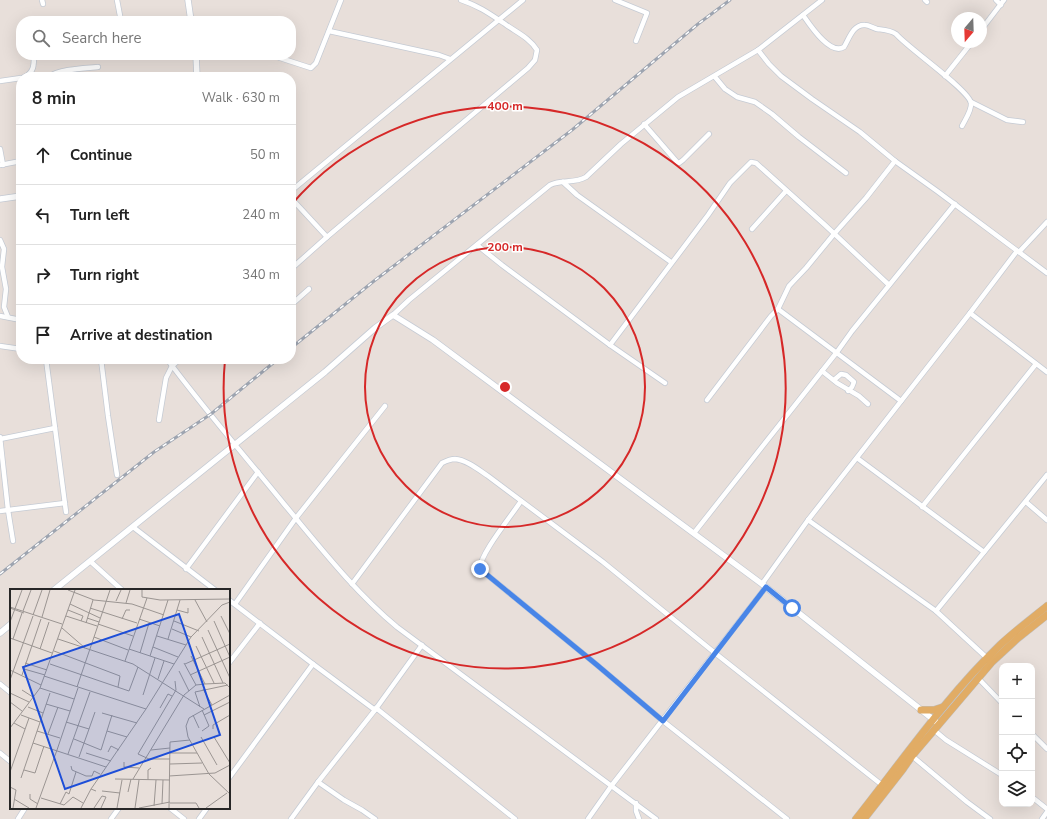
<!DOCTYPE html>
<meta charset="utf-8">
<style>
body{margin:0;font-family:"Nunito Sans",sans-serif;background:#f2f2f2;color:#222}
.controls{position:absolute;right:12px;bottom:12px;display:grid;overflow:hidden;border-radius:8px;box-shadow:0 4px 16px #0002}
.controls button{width:36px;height:36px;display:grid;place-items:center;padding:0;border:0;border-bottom:1px solid #e0e0e0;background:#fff;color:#222;font:20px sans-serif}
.compass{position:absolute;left:951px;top:12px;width:36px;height:36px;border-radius:50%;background:#fff;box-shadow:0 4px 16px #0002;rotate:199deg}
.stop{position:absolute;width:12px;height:12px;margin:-9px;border:3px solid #4885e7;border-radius:50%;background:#fff}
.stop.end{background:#4885e7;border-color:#fff;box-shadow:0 1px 4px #0008}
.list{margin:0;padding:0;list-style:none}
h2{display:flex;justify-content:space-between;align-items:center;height:52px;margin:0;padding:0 16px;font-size:17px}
h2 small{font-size:13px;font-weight:400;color:#767676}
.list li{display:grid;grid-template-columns:26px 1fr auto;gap:12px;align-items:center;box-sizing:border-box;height:60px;padding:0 16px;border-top:1px solid #e0e0e0}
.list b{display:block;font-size:15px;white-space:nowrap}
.list em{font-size:13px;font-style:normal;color:#767676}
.icon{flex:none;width:22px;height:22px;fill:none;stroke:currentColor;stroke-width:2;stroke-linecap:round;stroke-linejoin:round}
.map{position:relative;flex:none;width:1047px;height:819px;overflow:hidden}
.search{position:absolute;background:#fff;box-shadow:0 4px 16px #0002;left:16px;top:16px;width:280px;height:44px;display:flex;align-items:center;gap:10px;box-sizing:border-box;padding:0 14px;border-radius:16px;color:#767676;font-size:15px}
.panel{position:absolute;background:#fff;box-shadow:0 4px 16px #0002;left:16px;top:72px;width:280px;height:292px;border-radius:16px}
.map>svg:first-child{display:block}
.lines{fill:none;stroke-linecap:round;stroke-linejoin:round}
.minor-casing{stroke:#c5cbd4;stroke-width:6}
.tertiary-casing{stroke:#c5cbd4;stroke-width:7}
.primary-casing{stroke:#bebebe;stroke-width:8}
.minor{stroke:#fff;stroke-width:4.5}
.tertiary{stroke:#fff;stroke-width:5.5}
.primary{stroke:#e1ac65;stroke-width:7}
.rail-casing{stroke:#9da4b0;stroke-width:3}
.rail{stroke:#fff;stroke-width:1.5;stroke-dasharray:4.5;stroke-linecap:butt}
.route{stroke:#4885e7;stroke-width:5}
.ring{fill:none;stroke:#d62828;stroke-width:2}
.inset-road{fill:none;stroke:#9b9592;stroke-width:1}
.view{fill:#1d4ed8;fill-opacity:0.15;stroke:#1d4ed8;stroke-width:2}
.inset-edge{fill:none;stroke:#272727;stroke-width:2}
.centre{fill:#d62828;stroke:#fff;stroke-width:2}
.ring-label{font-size:12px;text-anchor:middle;font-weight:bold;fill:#d62828;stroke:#fff;stroke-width:3;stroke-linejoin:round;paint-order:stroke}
</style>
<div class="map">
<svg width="1047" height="819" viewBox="0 0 1047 819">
<rect width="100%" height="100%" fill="#e8dfda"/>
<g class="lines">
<!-- minor casing -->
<g class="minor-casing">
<g id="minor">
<path d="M42,0L43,4"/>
<path d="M117,0L121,21"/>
<path d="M615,0L647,13L636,41"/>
<path d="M925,0L927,2"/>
<path d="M996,0L1001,5"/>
<path d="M803,15C810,25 830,56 844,47C849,39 853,24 865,25C869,25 873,28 877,29C885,30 890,30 896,34C908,48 969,90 971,103C972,110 965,120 962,126"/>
<path d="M981,30L1004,0"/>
<path d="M329,31L439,55L450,59"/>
<path d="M758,50L769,64L781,76L812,99L860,132L895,161L937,191L1047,273"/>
<path d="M271,55L311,68L316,63L341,0"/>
<path d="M945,76L972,42"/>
<path d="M24,77C34,73 34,65 34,55"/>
<path d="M49,77C57,69 86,68 98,67"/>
<path d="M715,77L725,89L737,97L755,102L772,114L799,137L846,173"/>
<path d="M0,81L21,78"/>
<path d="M971,102L1007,120L1023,122"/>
<path d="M644,124L677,162L679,163L683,160L709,134"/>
<path d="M0,149L3,165"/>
<path d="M0,165L21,161"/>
<path d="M563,182L577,195L671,262"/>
<path d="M291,191L523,0"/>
<path d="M291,198L327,237"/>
<path d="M752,229L786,191"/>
<path d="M0,240L4,249L2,267L6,289L4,307L8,317"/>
<path d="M477,245L502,265L610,345L665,383"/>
<path d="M1019,252L1047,222"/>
<path d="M291,269L327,237L528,68L535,60L537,50C530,38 516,32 505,24C490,14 479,6 461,0"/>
<path d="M291,305L309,289"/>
<path d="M778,309L789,286L806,268L834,234L866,198L895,161"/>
<path d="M970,313L1047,372"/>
<path d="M393,315L409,300L550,185C561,179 574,184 586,177L621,144L678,97L758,50L822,0"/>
<path d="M0,316L21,320"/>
<path d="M610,345L708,215L730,183L751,162L756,163L825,225L889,285"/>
<path d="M0,346L21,349"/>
<path d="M46,359L66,512"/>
<path d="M101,359L108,416L117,475"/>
<path d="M167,359C204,409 245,456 284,504C320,547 354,591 397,627L656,819"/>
<path d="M822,371L837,383L859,396L868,404"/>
<path d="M834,380L841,374L846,375L854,382L852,387L848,391"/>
<path d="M707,400L771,316L778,309L901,401"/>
<path d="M159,420L166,378L172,366L180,359"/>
<path d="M0,437L8,510L13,541"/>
<path d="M0,439L55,428"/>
<path d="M857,458L984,552"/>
<path d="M521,501C512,515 479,555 480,569L597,665L663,721L787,819"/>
<path d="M1026,502L1047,520"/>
<path d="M922,507L1036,364"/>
<path d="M0,511L65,503"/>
<path d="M808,520L936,611L987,658"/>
<path d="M133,527L215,590"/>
<path d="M694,533L837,352L852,331L955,204"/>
<path d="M90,561L122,590"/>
<path d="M186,569L258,472"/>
<path d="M352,584L442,463C446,461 451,459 455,459C467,460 479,470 488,476L603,562L715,653L882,785"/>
<path d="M762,584L808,520L970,313L1017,251"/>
<path d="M229,600L313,664L375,710"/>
<path d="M235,604L296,518L385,406"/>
<path d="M936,611L1047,475"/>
<path d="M229,663L260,623"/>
<path d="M978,678L1002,703"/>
<path d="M0,684L11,693"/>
<path d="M376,708L515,819"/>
<path d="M934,730L946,740L1002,775"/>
<path d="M1032,734L1047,749"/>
<path d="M0,753L11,762"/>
<path d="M912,756L967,802L990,819"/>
<path d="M229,778L313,664"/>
<path d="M318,782L344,800L362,810L375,819"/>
<path d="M1032,797L1047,809"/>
<path d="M636,803V811L639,819"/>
<path d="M170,808L184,819"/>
<path d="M18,819L25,808"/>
<path d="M111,819L119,808"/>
<path d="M199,819L207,808"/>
<path d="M291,819L318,782L375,710L422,645"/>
<path d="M588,819L612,785L766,587"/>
<path d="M1042,819L1047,812"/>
</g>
</g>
<!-- tertiary casing -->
<g class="tertiary-casing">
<g id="tertiary">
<path d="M188,0L191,21"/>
<path d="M196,55L197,77"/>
<path d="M0,199L21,196"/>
<path d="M54,590L325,372L375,328L393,315L433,340L762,584L939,724"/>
<path d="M0,633L11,624"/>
</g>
</g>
<!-- primary casing -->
<g class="primary-casing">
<g id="primary">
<path d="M921,710H934L943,707"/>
<path d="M856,819C902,761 946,697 1000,645C1015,631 1031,619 1047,606"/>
<path d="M864,819L903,769L912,756L992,662L1018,638L1047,615"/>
</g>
</g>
<!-- minor -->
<use href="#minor" class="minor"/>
<!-- tertiary -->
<use href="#tertiary" class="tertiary"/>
<!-- primary -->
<use href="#primary" class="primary"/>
<!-- rail casing -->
<g class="rail-casing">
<g id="rail">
<path d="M291,348L374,281L572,130L698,24L730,0"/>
<path d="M0,574L154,452L211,414L278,359"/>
</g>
</g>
<!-- rail -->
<use href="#rail" class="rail"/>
</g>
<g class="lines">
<!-- route -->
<path class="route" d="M480,569L597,665L663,721L766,587L792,608"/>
</g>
<!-- distance rings -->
<g class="ring">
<circle cx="505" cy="387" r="140"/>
<path d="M291 205A281 281 0 1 1 225 360"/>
</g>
<!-- overview -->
<g transform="translate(10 589)">
<rect width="220" height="220" fill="#e8dfda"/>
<path class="inset-road" d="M58,1L84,11L122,15L154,26M132,1V8L150,11L220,10M185,11L197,33M106,12L111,1M116,14L120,1M60,15L90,29M0,18L52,35M0,19L14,24M80,19L127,34M58,21L73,27L71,32M167,21L178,24V19M13,22L21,1M23,26L32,1M56,27L87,37M211,27L220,45M32,28L40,1M77,29L89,33M112,30L116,21H120M129,30L150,37M164,32L189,42M0,33L12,1M76,34L83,11M88,35L123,47M52,39L75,59M162,40L181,48M198,41L220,89M147,47L176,56M84,48L118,61M192,48L213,94M0,49L42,64M3,50L12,24M48,50L123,75L194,120M158,50L170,11M186,57L204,94M143,58L168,68M30,60L39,33M119,60L164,75M44,62L110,87L108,98M130,64L139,34M140,67L158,11M181,67L195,95M115,72L137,9M15,74L37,81M174,74L186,96M40,75L119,102L128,78M175,75L220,55M14,80L35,86M0,81L31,96M169,82L179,102M12,86L31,30M180,86L220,68L204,32M34,87L136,120L181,48L212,16L220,13M148,90L154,72M0,91L23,27M67,98L100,1M30,99L64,110M193,100L202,116M12,101L23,108M0,104L19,113M40,104L23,154L96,178M133,106L145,69M220,106L179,129L176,137L178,148L199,185L220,205M0,113L12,122M36,115L60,122M18,118L33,124M190,118L185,103L218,96M150,119L158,105L162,107M192,121L199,137L192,142M92,124L127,134M11,126L30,133M183,126L189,139M194,126L220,113M56,133L79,140L85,123M4,134L15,140M0,139L30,99L65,1M203,140V136L220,126M27,142L50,149M97,142L117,148M38,145L48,118M191,148L207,176M204,148L220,174M64,150L91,161L102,126M47,161L68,99M141,161L160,159M98,163L101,157L109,161M76,164L101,172M160,164H187M58,165L80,103M69,168L79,140M160,170H139L128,165L166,101L165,92M114,173V178L129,179M160,175L192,174M61,177L62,181L76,187H82L84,182L90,185M14,181L25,184L34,157M0,183L19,129M159,187L205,184L220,176M11,189L23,154M105,190L160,191M123,190L174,106L186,96L195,95L215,94L220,99M138,191V181L141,179M0,198L6,201L3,219M86,202L81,200L90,187L136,120M92,202L110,204M118,203L121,190M20,205V210L28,215M31,209L54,216L63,208L73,214M4,210L19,219M160,214H186L189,219M50,215L56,203L59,205L66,183M152,215L153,191M144,217L146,191M26,219L47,161M71,219L81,200M84,219L92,207L96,208L91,219M107,219L112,191M125,219L129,191M129,219L160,213M159,219L160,153L180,151M196,219L217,204"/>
<path class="view" d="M169,25L210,146L55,200L13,78Z"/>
<rect width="220" height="220" class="inset-edge"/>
</g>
<circle cx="505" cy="387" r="6" class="centre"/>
<g class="ring-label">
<text x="505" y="110">400 m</text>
<text x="505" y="251">200 m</text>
</g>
</svg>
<div class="controls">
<button>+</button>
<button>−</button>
<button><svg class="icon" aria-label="locate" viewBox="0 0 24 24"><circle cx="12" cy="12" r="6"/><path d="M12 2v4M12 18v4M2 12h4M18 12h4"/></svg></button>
<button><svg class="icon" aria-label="layers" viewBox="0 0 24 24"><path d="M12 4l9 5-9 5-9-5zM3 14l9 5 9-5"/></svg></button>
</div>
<svg class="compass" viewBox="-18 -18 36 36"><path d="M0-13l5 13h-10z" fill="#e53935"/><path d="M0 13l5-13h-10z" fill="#767676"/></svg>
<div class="stop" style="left:792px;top:608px"></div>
<div class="stop end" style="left:480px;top:569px"></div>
<div class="search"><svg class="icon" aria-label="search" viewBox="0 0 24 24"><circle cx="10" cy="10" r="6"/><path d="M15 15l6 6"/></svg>Search here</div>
<section class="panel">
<h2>8 min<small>Walk · 630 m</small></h2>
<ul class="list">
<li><svg class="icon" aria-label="ahead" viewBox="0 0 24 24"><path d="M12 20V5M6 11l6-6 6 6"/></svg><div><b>Continue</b></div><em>50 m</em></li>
<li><svg class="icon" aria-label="left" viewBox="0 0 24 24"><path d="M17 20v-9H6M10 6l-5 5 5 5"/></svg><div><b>Turn left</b></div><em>240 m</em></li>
<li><svg class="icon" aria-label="right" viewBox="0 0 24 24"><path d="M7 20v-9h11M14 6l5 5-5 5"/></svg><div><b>Turn right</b></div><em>340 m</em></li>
<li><svg class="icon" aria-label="arrive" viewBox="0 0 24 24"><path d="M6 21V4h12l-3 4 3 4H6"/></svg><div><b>Arrive at destination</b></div></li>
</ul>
</section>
</div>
